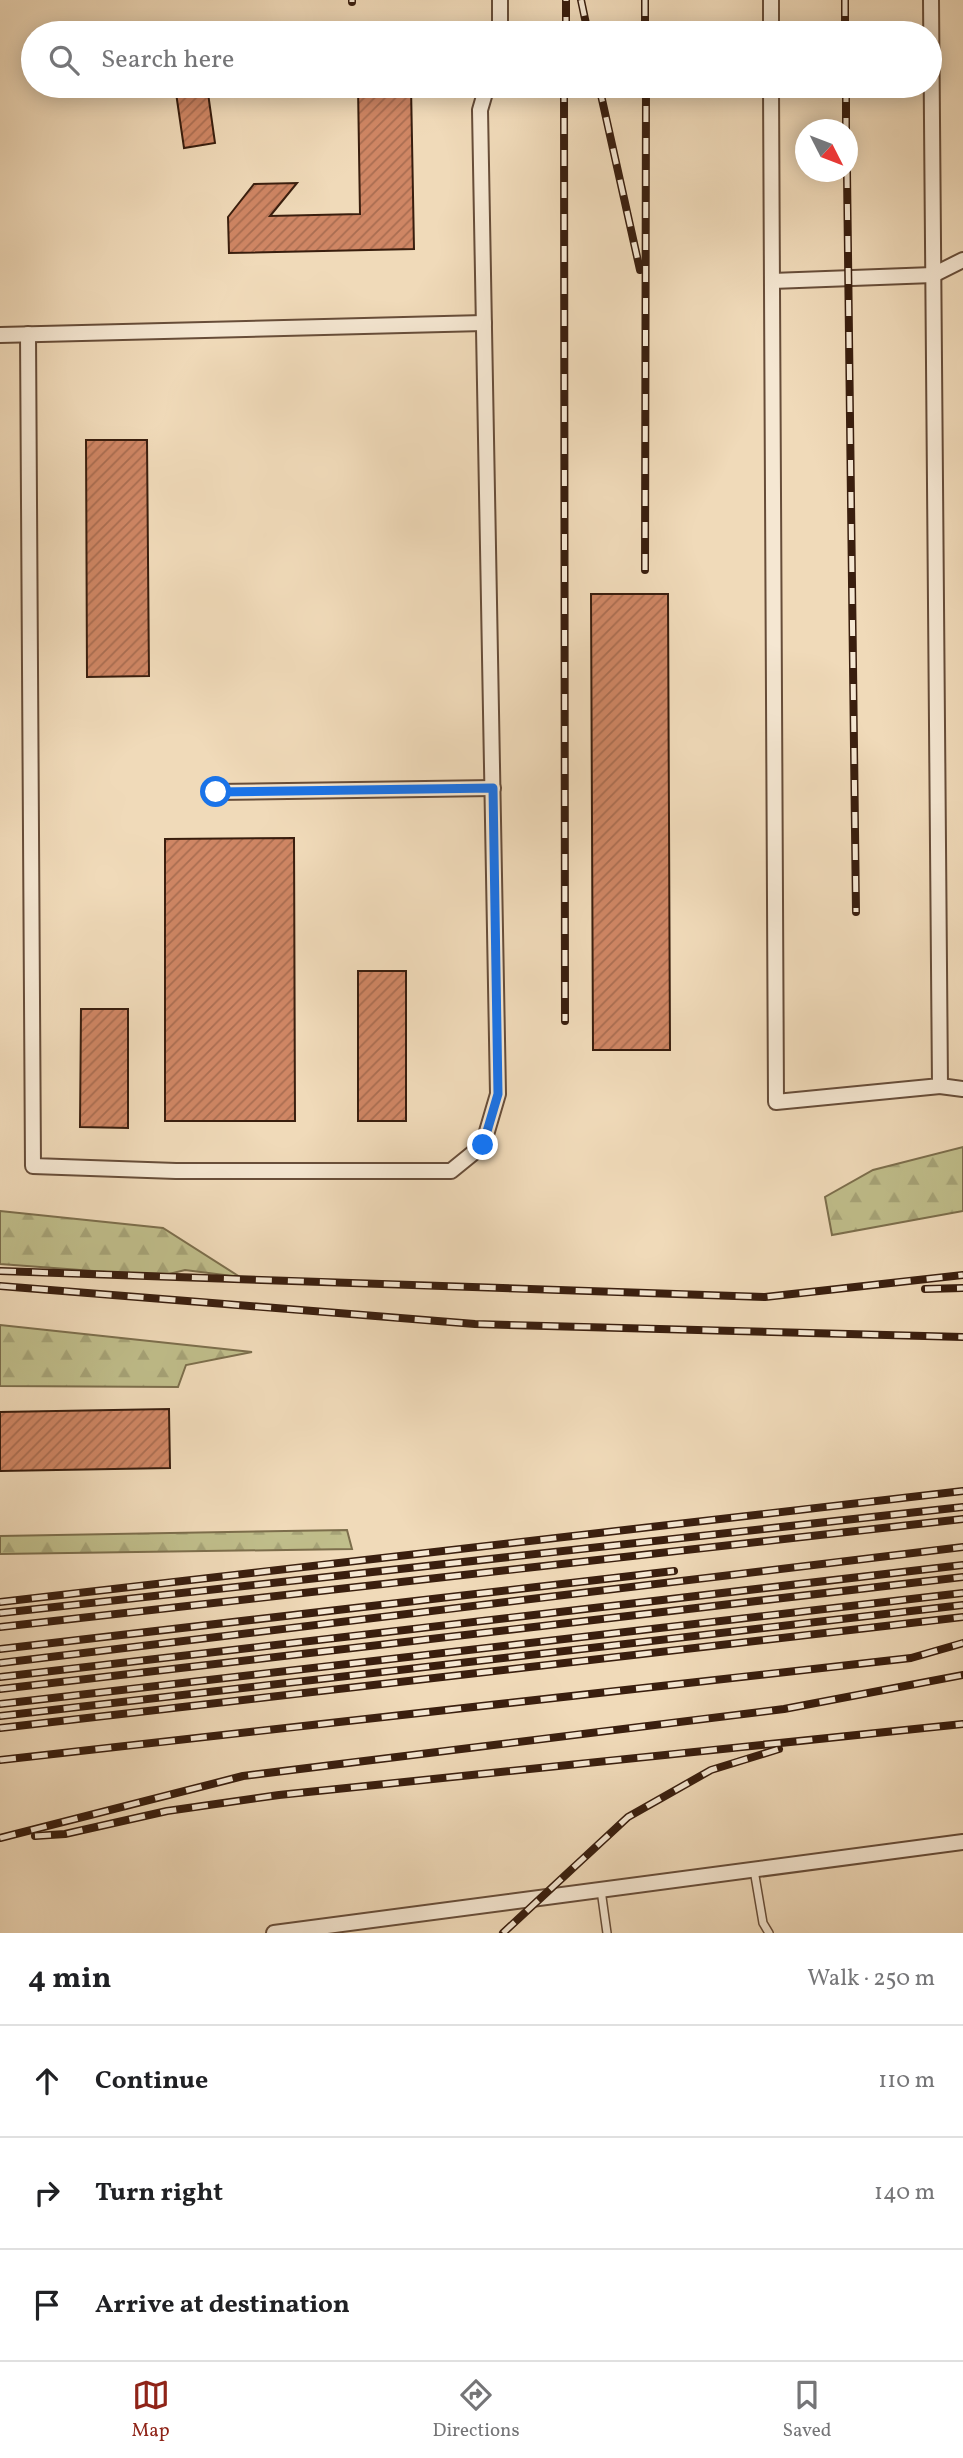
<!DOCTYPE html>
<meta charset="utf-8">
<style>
body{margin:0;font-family:Vollkorn,serif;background:#f6f6f6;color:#202124}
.compass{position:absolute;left:795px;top:119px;width:63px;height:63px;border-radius:50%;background:#fff;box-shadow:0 4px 18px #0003;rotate:132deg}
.stop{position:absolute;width:21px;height:21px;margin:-16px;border:5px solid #1a73e8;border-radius:50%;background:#fff}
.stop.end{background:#1a73e8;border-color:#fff;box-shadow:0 2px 7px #0008}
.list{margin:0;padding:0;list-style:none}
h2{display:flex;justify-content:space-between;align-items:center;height:91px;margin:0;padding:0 28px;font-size:30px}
h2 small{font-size:23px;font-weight:400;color:#757577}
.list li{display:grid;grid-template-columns:46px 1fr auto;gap:21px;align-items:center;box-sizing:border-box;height:112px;padding:0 28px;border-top:2px solid #e0e0e0}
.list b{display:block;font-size:26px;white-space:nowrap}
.list em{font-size:23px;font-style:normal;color:#757577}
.icon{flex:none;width:38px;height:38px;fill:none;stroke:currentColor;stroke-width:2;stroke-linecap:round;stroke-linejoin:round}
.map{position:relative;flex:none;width:963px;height:1933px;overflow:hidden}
.search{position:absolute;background:#fff;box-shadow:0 4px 18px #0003;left:21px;right:21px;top:21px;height:77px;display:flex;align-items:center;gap:18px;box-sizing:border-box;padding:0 24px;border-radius:38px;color:#757577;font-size:26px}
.sheet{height:427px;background:#fff}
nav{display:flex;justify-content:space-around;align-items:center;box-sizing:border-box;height:98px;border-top:2px solid #e0e0e0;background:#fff;font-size:19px;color:#757577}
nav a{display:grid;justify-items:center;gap:4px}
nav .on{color:#8f2418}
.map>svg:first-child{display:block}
.forest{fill:url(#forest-firs);stroke:#7c6e4c;stroke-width:2}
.building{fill:url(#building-hatch);stroke:#391e0e;stroke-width:2}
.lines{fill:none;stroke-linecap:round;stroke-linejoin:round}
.service-casing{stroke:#674d39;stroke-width:10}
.minor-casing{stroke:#674d39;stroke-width:18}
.service{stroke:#f5e7d2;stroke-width:7}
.minor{stroke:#f5e7d2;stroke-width:14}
.rail-casing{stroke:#391e0e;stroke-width:8}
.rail{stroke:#f5e7d2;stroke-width:5;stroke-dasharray:16;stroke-linecap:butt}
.route{stroke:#1a73e8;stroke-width:9}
</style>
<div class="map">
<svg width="963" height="1933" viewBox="0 0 963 1933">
<defs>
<pattern id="forest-firs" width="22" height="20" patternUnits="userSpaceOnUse" patternTransform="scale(1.75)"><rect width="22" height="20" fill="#c0be8b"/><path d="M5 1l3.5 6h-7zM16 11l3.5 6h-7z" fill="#a6a377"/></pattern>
<pattern id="building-hatch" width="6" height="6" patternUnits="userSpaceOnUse" patternTransform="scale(1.75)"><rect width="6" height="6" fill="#cf8664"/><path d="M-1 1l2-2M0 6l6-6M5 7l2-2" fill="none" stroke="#a96d51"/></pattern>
</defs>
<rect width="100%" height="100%" fill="#f0dab9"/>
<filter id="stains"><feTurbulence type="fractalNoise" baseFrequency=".00286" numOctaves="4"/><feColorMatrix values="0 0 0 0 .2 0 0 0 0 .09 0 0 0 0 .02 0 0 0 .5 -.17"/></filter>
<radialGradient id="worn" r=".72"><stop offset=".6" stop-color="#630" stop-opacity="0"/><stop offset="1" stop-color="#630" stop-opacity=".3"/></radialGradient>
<!-- forest -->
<g class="forest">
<path d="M963,1147V1211L832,1235L825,1197L873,1170Z"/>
<path d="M0,1211L163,1228L240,1277L185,1270L161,1276L0,1264Z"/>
<path d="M0,1325L252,1352L186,1365L178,1387L0,1386Z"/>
<path d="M347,1530L352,1549L0,1554V1536Z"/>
</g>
<!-- building -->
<g class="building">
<path d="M175,86H207L215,143L184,148Z"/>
<path d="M358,86H411L414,249L229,253L228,217L254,184L297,183L270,216L360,214Z"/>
<path d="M86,440H147L149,676L87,677Z"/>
<path d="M591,594H668L670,1050H593Z"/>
<path d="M294,838L295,1121H165V839Z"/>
<rect x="358" y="971" width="48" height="150"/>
<path d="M81,1009H128V1128L80,1127Z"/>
<path d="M169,1409L170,1468L0,1471V1412Z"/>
</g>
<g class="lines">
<!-- service casing -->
<g class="service-casing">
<g id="service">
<path d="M754,1870L763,1923L769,1933"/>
<path d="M601,1890L607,1933"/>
</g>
</g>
<!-- minor casing -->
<g class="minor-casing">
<g id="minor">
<path d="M771,0V33"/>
<path d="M500,33V0"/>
<path d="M771,86L776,1102L940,1086L931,0"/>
<path d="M772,281L933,275L963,260"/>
<path d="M28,334L33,1166L176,1171H451L483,1145L498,1094L480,110L487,86"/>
<path d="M0,335L484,323"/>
<path d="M216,792L493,788"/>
<path d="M940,1086L963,1089"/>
<path d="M274,1933L963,1842"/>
</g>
</g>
<!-- service -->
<use href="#service" class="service"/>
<!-- minor -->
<use href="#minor" class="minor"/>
<!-- rail casing -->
<g class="rail-casing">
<g id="rail">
<path d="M352,0V2"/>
<path d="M581,0L588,33"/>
<path d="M645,0V33"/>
<path d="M845,0V33"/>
<path d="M566,33V0"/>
<path d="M564,86L565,1021"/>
<path d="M599,86L640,270"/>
<path d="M846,86V130"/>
<path d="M847,172L856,912"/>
<path d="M645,570L646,86"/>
<path d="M0,1271L765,1297L963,1275"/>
<path d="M0,1286L475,1324L963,1337"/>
<path d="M925,1289L963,1288"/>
<path d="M0,1602L963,1491"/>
<path d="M0,1613L963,1507"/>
<path d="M0,1627L963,1519"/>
<path d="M0,1649L674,1571"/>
<path d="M0,1663L963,1547"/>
<path d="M0,1677L963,1565"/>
<path d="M0,1689L963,1577"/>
<path d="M0,1704L963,1593"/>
<path d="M0,1716L963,1605"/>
<path d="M0,1728L963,1617"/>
<path d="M0,1760L911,1658L963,1643"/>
<path d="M35,1836L65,1834L167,1811L279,1795L963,1724"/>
<path d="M0,1838L243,1776L784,1709L963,1675"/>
<path d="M503,1933L628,1817L711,1770L779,1749"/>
</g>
</g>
<!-- rail -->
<use href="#rail" class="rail"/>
</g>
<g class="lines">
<!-- route -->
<path class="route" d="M216,792L493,788L498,1094L483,1145"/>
</g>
<rect width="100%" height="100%" filter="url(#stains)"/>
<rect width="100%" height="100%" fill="url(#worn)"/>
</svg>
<svg class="compass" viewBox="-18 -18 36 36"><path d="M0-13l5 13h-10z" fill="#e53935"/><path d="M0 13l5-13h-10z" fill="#757577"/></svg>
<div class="stop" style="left:216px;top:792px"></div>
<div class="stop end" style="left:483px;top:1145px"></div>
<div class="search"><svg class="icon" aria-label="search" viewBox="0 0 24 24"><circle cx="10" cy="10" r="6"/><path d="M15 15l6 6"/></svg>Search here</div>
</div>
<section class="sheet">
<h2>4 min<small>Walk · 250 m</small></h2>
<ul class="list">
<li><svg class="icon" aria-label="ahead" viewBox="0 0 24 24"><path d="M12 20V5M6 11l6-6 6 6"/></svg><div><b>Continue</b></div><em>110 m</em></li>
<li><svg class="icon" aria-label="right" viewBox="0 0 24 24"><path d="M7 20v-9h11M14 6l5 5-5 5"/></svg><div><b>Turn right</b></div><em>140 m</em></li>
<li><svg class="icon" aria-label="arrive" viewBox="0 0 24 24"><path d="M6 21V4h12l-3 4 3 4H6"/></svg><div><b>Arrive at destination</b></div></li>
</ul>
</section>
<nav>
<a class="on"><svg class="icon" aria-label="map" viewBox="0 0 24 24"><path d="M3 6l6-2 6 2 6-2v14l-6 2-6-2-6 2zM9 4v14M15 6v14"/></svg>Map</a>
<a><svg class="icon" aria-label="directions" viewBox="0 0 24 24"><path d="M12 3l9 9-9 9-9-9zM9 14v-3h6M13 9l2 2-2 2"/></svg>Directions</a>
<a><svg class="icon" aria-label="saved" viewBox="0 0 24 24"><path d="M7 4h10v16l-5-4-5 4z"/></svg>Saved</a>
</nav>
